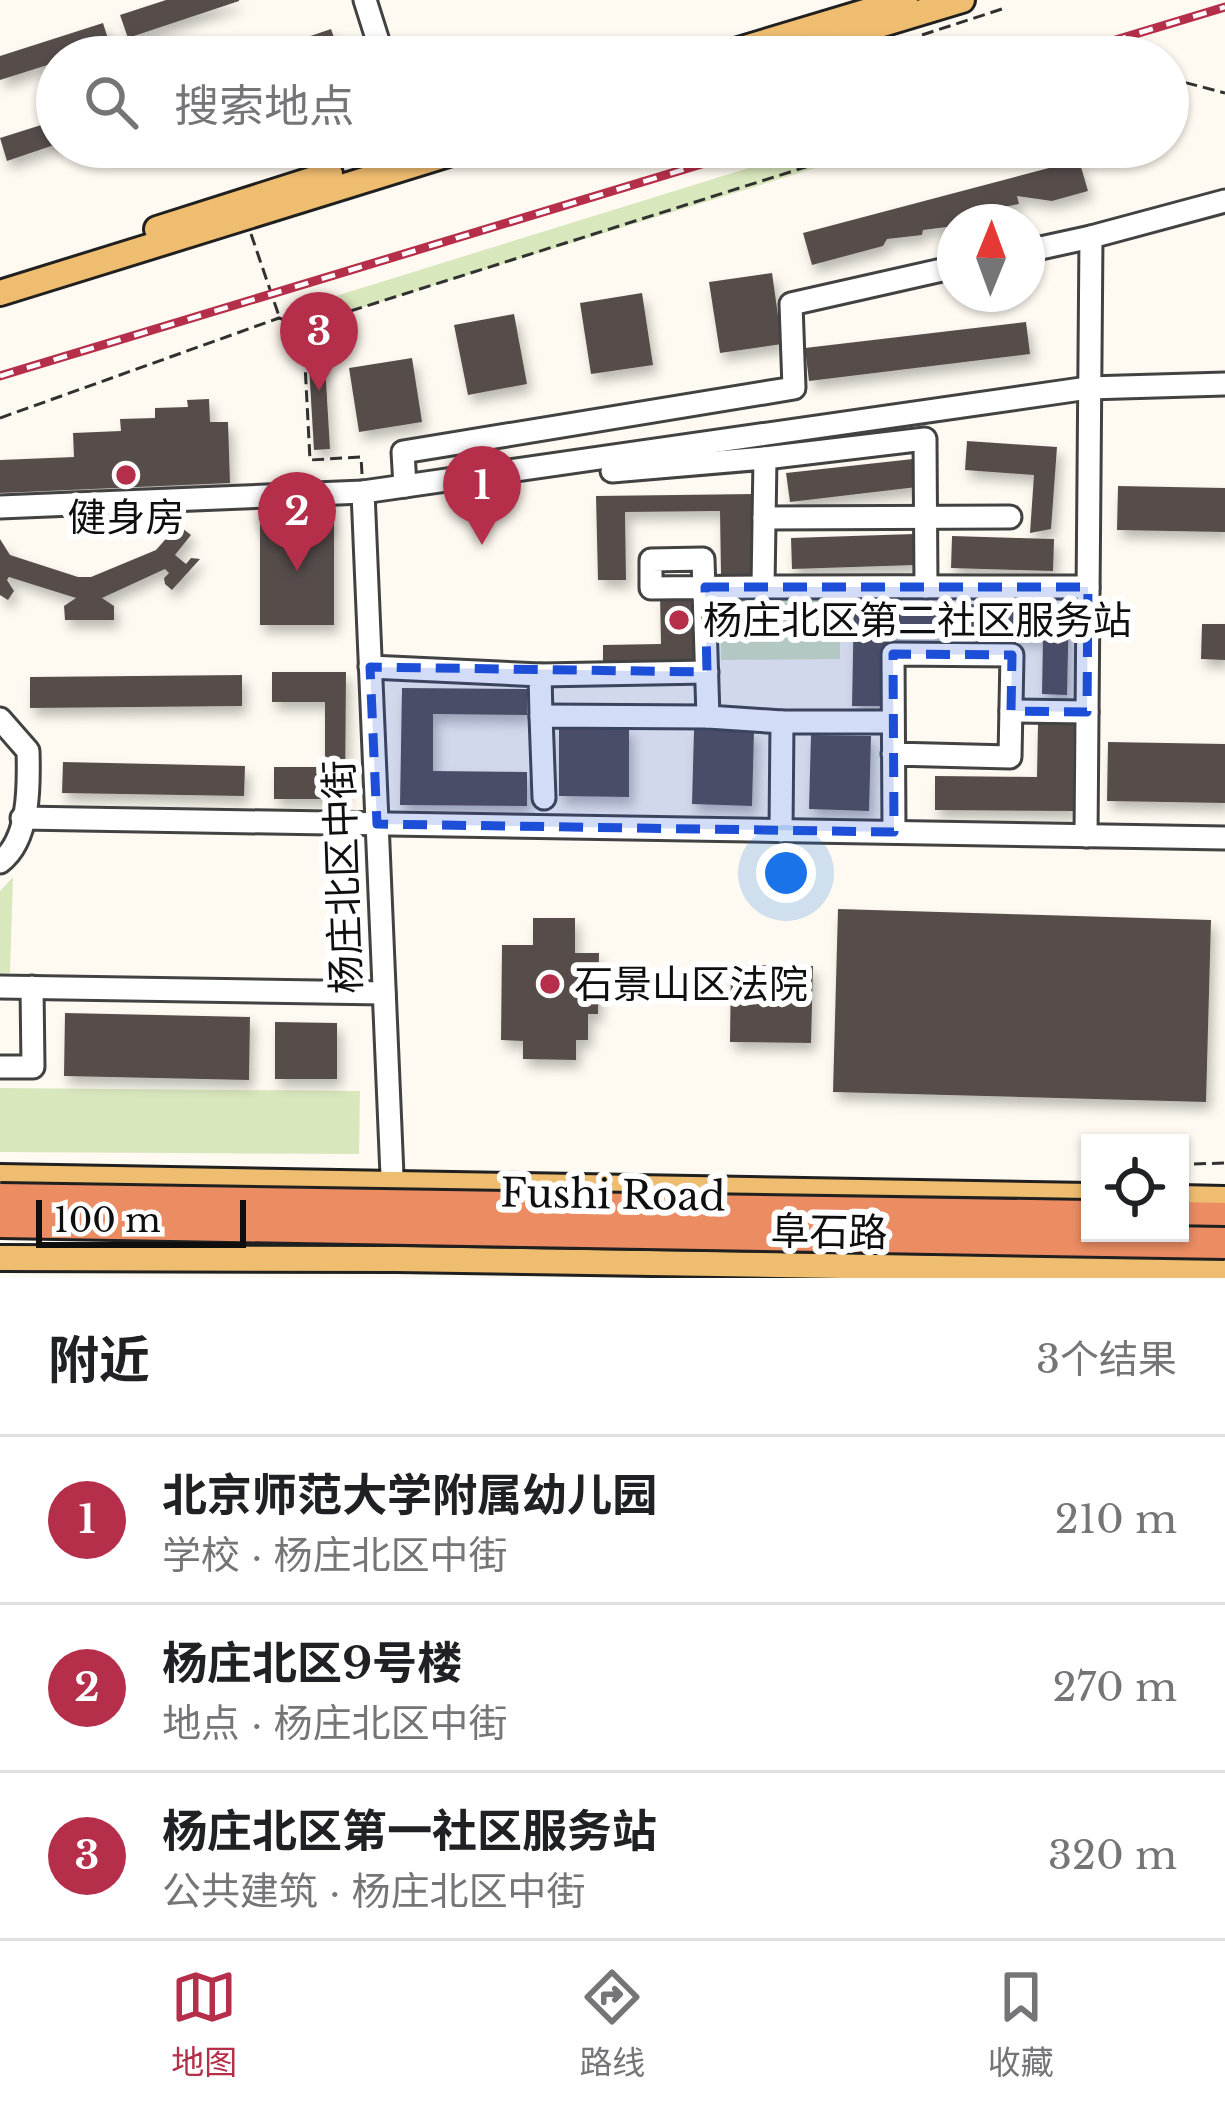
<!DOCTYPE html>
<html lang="zh">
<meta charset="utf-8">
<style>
body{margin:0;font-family:"Libre Baskerville","Noto Sans SC",serif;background:#f2f2f2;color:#202124}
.controls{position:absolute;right:36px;bottom:36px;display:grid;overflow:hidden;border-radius:0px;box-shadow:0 3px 9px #0004}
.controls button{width:108px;height:108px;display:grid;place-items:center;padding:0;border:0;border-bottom:3px solid #e0e0e0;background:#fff;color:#202124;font:60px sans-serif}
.compass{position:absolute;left:937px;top:204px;width:108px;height:108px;border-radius:50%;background:#fff;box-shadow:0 3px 9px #0004;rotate:1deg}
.scale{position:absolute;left:36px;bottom:30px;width:210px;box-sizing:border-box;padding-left:12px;border:6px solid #0f0f0f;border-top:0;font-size:33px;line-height:42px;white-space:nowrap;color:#0f0f0f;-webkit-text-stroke:9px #fff;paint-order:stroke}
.you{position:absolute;left:786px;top:873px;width:42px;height:42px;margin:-30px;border:9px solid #fff;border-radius:50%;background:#1a73e8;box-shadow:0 0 0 18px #1a73e833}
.badge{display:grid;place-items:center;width:78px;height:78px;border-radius:50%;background:#b62f4a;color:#fff;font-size:39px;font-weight:700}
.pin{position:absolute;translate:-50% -99px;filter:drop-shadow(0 3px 6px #0008)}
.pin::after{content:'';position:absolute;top:63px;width:42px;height:36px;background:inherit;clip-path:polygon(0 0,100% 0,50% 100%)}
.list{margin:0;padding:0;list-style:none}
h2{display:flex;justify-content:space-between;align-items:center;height:156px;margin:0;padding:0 48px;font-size:51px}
h2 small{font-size:39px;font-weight:400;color:#757577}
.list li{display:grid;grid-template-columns:78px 1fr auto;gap:36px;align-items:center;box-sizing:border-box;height:168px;padding:0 48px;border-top:3px solid #e0e0e0}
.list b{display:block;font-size:45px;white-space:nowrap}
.list p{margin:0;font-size:39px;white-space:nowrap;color:#757577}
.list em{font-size:39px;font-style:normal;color:#757577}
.icon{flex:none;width:66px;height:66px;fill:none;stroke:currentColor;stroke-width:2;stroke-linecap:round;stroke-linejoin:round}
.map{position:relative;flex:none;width:1225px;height:1278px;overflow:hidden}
.search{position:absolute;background:#fff;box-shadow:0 3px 9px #0004;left:36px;right:36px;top:36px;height:132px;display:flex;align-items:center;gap:30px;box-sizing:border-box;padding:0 42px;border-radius:66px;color:#757577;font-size:45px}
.sheet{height:660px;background:#fff}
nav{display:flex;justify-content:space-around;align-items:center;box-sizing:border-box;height:168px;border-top:3px solid #e0e0e0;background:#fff;font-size:33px;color:#757577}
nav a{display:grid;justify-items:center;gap:6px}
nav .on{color:#b62f4a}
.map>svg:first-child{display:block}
.green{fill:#d9e7bd}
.building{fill:#574e4c;filter:url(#shadow)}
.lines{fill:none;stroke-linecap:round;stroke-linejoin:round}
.minor-casing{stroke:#424242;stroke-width:27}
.major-casing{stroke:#202020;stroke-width:30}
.highway-casing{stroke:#202020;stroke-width:36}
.path{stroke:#313131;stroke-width:3;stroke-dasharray:12 6;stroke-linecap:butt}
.minor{stroke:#fff;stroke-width:21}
.major{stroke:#efbd70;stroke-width:24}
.highway{stroke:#eb8c63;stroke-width:30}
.rail-casing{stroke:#b62f4a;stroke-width:9}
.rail{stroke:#fff;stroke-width:4.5;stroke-dasharray:14;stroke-linecap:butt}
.highway-bridge-casing{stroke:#202020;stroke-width:36;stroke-linecap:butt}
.highway-bridge{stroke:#eb8c63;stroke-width:30}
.marked{fill:#1d4ed8;fill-opacity:0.2;stroke:#1d4ed8;stroke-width:9;stroke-dasharray:24 15;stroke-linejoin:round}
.poi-dot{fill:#b62f4a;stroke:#fff;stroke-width:4.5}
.labels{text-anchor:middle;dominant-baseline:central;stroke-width:12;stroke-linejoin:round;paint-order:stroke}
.poi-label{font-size:39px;fill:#0f0f0f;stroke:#fff;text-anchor:start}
.street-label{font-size:39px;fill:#0f0f0f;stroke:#fff}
</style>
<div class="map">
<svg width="1225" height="1278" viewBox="0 0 1225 1278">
<defs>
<filter id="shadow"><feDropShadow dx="4.5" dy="8" stdDeviation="6" flood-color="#0004"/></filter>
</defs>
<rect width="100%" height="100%" fill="#fefaf1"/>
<!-- green -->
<g class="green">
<path d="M816,147H884L331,317L294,309Z"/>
<path d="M840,599V659L721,660V600Z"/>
<path d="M13,877L10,973H0V891Z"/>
<path d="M0,1088L360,1091L359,1154L0,1152Z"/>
</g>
<!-- building -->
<g class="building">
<path d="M166,0H239V1L128,38L120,15Z"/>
<path d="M103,23L110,45L72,57H57V62L0,80V56Z"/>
<path d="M331,29L338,49L315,57H249Z"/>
<path d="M57,120V144L7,161L0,138Z"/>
<path d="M1079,160L1088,191L1052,201L1017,196L1019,204L998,208L994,215L960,220L955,226L923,230L922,235L887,239L883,246L812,265L803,233Z"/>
<path d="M772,273L782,344L720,353L709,282Z"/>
<path d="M642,293L653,365L591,374L580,303Z"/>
<path d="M514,314L527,384L468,395L454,325Z"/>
<path d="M1026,322L1030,354L809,381L805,348Z"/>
<path d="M323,331L330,449L314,450L307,332Z"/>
<path d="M412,358L422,422L359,432L349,368Z"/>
<path d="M209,399L210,422H228L230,483L0,493V460L74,457L73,433L121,431L120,419L155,418V408L188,407L187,400Z"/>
<path d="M967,441L1057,447L1051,529L1030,533L1034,475L965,470Z"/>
<path d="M913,459L917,487L790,502L786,473Z"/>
<path d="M1118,486L1225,488V532L1117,530Z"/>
<path d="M755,494L757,575H721L720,511L625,512L626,580H598L596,496Z"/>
<rect x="260" y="517" width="74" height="108"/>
<path d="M178,525L191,535L175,555L186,564L191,558L200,559L172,590L165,584L164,578L169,573L165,569L102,598L114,606V620H65L64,606L76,598L9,577L7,580L14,591L8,600L0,595V539L10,555L78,577H91L156,550Z"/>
<path d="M914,534L915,565L792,569L791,538Z"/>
<path d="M952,536L1054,539L1053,571L951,568Z"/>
<path d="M660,595H698L699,666L603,668V645L661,644Z"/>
<path d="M854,602L1069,606L1067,695L1042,694L1043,638L890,635L889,706H852Z"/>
<path d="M1202,624H1225V660L1201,659Z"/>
<path d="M272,672H346L345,799H274V767H325V702H272Z"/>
<path d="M242,675V706L30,708V677Z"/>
<path d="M402,688L527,689V715L433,714V771L527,772V806L400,805Z"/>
<path d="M1038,724H1074L1073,811L935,810V776L1037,777Z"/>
<path d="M559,726L629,727V797L559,796Z"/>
<path d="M694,730L754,731L752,806L692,804Z"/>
<path d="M811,735L871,736L869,811L809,809Z"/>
<path d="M1108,742L1225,744V803L1107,801Z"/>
<path d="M63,762L245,766L244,796L62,793Z"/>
<path d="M838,909L1211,920L1206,1102L833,1092Z"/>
<path d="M533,918H575V953H599L598,1014H588V1040H576V1060L523,1059V1041L501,1040L502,945H533Z"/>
<path d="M731,965L813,966L811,1043L730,1042Z"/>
<path d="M65,1013L250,1017L249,1080L64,1076Z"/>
<path d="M275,1022L337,1023V1079H275Z"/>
</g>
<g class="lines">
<!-- minor casing -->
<g class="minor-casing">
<g id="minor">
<path d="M365,0L383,57"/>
<path d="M1027,251L1091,237"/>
<path d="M765,458L925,439L926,587"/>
<path d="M612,471L765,458L763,587"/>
<path d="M405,486L403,452L794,388L791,304L955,267"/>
<path d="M363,492L393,1199"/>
<path d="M0,507L363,492L1088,388L1225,384"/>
<path d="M764,518L1010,517"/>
<path d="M370,667L540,675L541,716"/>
<path d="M540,675L707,672"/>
<path d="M1011,711L1087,712"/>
<path d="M0,719L28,751C29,784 30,840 0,862"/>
<path d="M782,722H884"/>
<path d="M893,754L1010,757L1012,655L893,654L894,832"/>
<path d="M544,798L541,716L708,717"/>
<path d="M22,818L1225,838"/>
<path d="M781,831L782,722L708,717L703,559L651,560V588C797,586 943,587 1088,587"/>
<path d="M1086,836L1091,237L1225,201"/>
<path d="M0,987L384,993"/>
<path d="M0,1067H33L32,987"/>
</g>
</g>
<!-- major casing -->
<g class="major-casing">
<g id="major">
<path d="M715,57L905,0"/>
<path d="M773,57L962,0"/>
<path d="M157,229L330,174"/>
<path d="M0,293L471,147"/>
<path d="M0,1177L1090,1196"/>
<path d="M1180,1198L1225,1199"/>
<path d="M0,1258L397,1259L1225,1272"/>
</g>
</g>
<!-- highway casing -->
<g class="highway-casing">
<path id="highway" d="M1180,1217L1225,1218"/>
</g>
<!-- path -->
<g class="path">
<path d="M922,35L1002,9"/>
<path d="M1168,78L1225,93"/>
<path d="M251,234L279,316"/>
<path d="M0,418L279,318L301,326"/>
<path d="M362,474L361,457L310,460L303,326L869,147"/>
<path d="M1194,1164L1225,1163"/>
</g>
<!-- minor -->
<use href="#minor" class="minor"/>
<!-- major -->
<use href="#major" class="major"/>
<!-- highway -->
<use href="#highway" class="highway"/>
<!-- rail casing -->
<g class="rail-casing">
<g id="rail">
<path d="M1059,57L1225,7"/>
<path d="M0,376L758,147"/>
</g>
</g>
<!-- rail -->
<use href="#rail" class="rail"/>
<!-- highway-bridge casing -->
<g class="highway-bridge-casing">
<g id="highway-bridge">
<path d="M0,1199L1090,1216"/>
<path d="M0,1222L1225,1243"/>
</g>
</g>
<!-- highway-bridge -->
<use href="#highway-bridge" class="highway-bridge"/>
</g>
<!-- marked area -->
<path class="marked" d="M705,587H1088L1087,712L1011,711L1012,655L893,654L894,832L377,824L370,667L707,672Z"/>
<!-- markers -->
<g class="poi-dot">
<circle cx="126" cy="475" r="12"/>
<circle cx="679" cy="620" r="12"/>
<circle cx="550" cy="984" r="12"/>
</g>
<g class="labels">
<!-- poi labels -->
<g class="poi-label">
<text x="126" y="517" text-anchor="middle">健身房</text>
<text x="703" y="620">杨庄北区第二社区服务站</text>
<text x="574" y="984">石景山区法院</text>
</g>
<!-- street labels -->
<g class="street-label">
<text transform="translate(343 877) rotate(-92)">杨庄北区中街</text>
<text transform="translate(613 1195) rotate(1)">Fushi Road</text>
<text transform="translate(829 1232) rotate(1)">阜石路</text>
</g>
</g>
</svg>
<div class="controls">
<button><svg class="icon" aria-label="locate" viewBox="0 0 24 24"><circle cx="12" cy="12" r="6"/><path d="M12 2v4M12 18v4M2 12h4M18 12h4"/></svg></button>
</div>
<svg class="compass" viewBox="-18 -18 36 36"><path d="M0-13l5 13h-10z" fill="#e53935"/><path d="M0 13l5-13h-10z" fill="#757577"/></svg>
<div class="scale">100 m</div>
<div class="you"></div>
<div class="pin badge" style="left:482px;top:545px">1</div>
<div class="pin badge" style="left:297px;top:571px">2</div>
<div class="pin badge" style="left:319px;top:391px">3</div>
<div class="search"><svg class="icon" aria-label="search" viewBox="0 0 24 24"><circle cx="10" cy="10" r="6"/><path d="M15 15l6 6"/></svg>搜索地点</div>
</div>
<section class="sheet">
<h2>附近<small>3个结果</small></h2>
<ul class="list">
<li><span class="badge">1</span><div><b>北京师范大学附属幼儿园</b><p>学校 · 杨庄北区中街</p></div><em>210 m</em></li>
<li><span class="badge">2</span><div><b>杨庄北区9号楼</b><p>地点 · 杨庄北区中街</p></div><em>270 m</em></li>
<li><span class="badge">3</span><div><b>杨庄北区第一社区服务站</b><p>公共建筑 · 杨庄北区中街</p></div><em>320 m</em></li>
</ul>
</section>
<nav>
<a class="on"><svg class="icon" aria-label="map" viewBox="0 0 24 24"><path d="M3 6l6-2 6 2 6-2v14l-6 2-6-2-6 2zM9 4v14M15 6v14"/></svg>地图</a>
<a><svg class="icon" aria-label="directions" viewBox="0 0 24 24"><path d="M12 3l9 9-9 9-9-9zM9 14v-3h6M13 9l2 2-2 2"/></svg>路线</a>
<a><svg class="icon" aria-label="saved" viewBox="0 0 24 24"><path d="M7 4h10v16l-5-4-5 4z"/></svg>收藏</a>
</nav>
